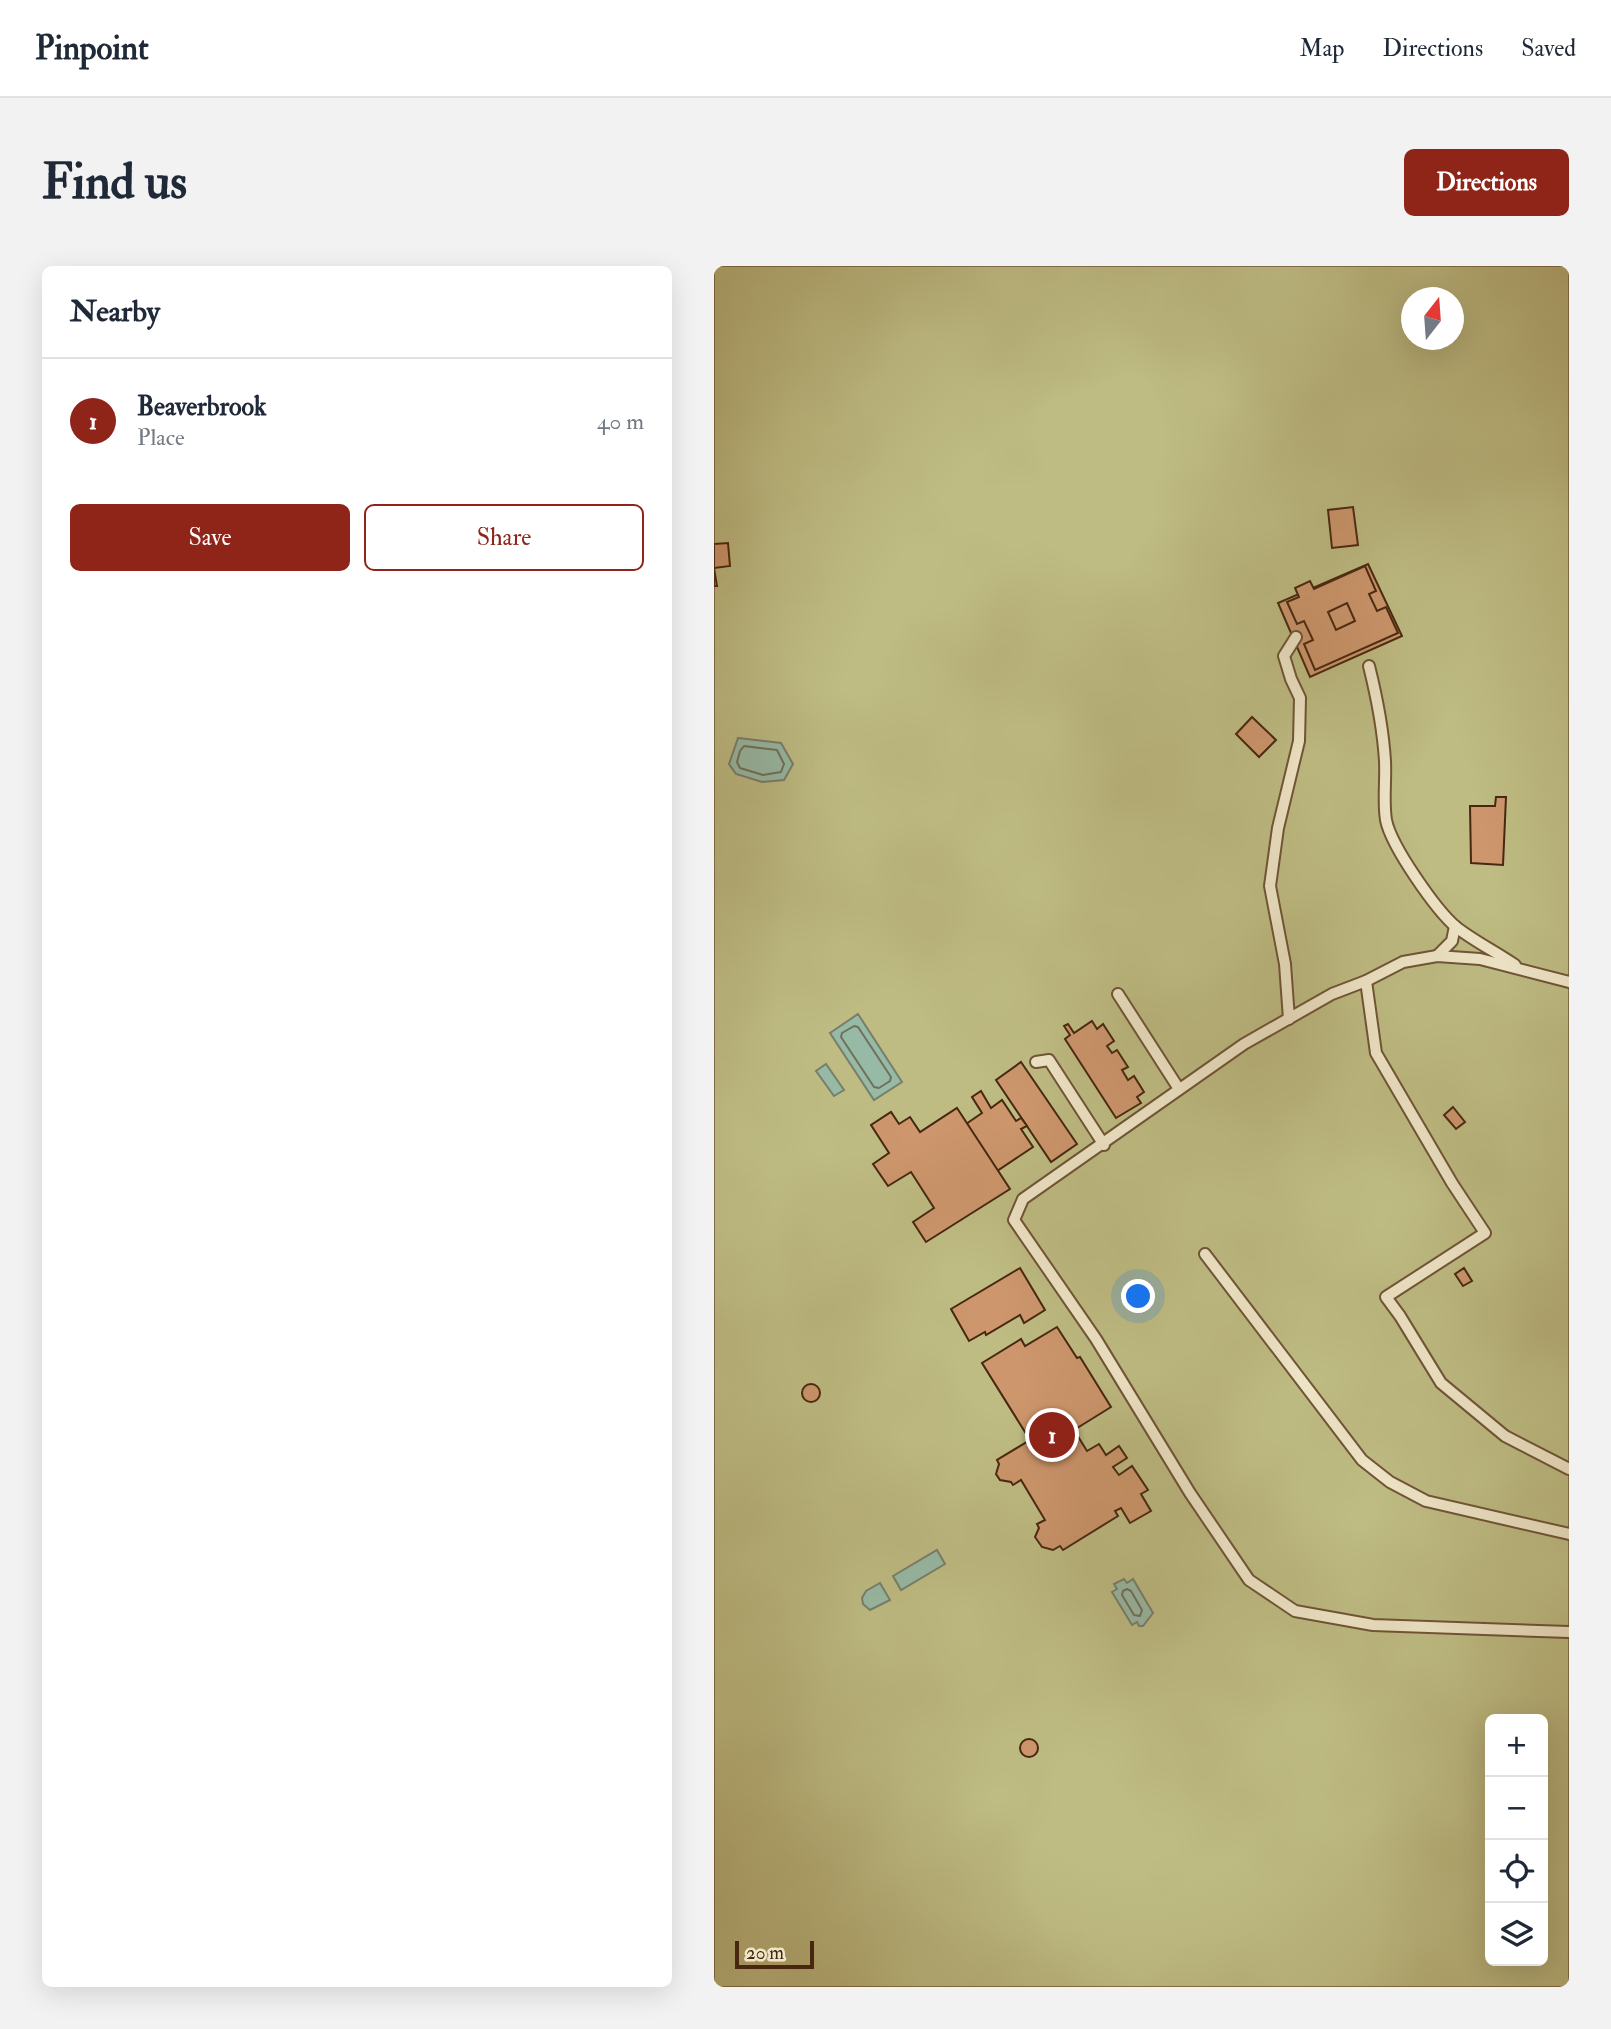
<!DOCTYPE html>
<meta charset="utf-8">
<style>
body{margin:0;font-family:"IM FELL Double Pica",serif;background:#f2f2f3;color:#1f2937}
.controls{position:absolute;right:21px;bottom:21px;display:grid;overflow:hidden;border-radius:10px;box-shadow:0 7px 28px #0002}
.controls button{width:63px;height:63px;display:grid;place-items:center;padding:0;border:0;border-bottom:2px solid #e0e1e3;background:#fff;color:#1f2937;font:35px sans-serif}
.compass{position:absolute;left:687px;top:21px;width:63px;height:63px;border-radius:50%;background:#fff;box-shadow:0 7px 28px #0002;rotate:17deg}
.scale{position:absolute;left:21px;bottom:18px;width:79px;box-sizing:border-box;padding-left:7px;border:4px solid #47270f;border-top:0;font-size:19px;line-height:24px;white-space:nowrap;color:#47270f;-webkit-text-stroke:5px #efe6c8;paint-order:stroke}
.you{position:absolute;left:425px;top:1031px;width:24px;height:24px;margin:-18px;border:5px solid #fff;border-radius:50%;background:#1a73e8;box-shadow:0 0 0 10px #1a73e833}
.badge{display:grid;place-items:center;width:46px;height:46px;border-radius:50%;background:#8f2418;color:#fff;font-size:23px;font-weight:700}
.pin{position:absolute;translate:-50% -50%;border:4px solid #fff;box-shadow:0 2px 7px #0006}
.list{margin:0;padding:0;list-style:none}
h2{display:flex;justify-content:space-between;align-items:center;height:91px;margin:0;padding:0 28px;font-size:30px}
h2 small{font-size:23px;font-weight:400;color:#747a83}
.list li{display:grid;grid-template-columns:46px 1fr auto;gap:21px;align-items:center;box-sizing:border-box;height:126px;padding:0 28px;border-top:2px solid #e0e1e3}
.list b{display:block;font-size:26px;white-space:nowrap}
.list p{margin:0;font-size:23px;white-space:nowrap;color:#747a83}
.list em{font-size:23px;font-style:normal;color:#747a83}
.actions{display:flex;gap:14px;padding:21px 28px}
.actions a{flex:1;padding:16px 0;border:2px solid #8f2418;border-radius:10px;text-align:center;font-size:24px;color:#8f2418}
.actions .main{background:#8f2418;color:#fff}
.icon{flex:none;width:38px;height:38px;fill:none;stroke:currentColor;stroke-width:2;stroke-linecap:round;stroke-linejoin:round}
.map{position:relative;flex:none;width:855px;height:1721px;overflow:hidden;border-radius:10px}
header{display:flex;align-items:center;gap:42px;box-sizing:border-box;height:98px;padding:0 35px;background:#fff;border-bottom:2px solid #e0e1e3}
header strong{font-size:33px}
nav{display:flex;gap:38px;margin-inline-start:auto;font-size:24px}
.intro{display:flex;align-items:center;justify-content:space-between;box-sizing:border-box;height:168px;padding:0 42px}
h1{margin:0;font-size:49px}
.button{padding:18px 32px;border-radius:10px;background:#8f2418;color:#fff;font-size:24px;font-weight:700}
main{display:flex;gap:42px;padding:0 42px}
aside{flex:1;background:#fff;border-radius:10px;box-shadow:0 7px 28px #0002}
.map>svg:first-child{display:block}
.green{fill:#bebc83;stroke:#827249;stroke-width:2;fill-rule:evenodd}
.water{fill:#97baa6;stroke:#777f6a;stroke-width:2}
.lines{fill:none;stroke-linecap:round;stroke-linejoin:round}
.shore{stroke:#6f705a;stroke-width:2}
.building{fill:#cd966d;stroke:#47270f;stroke-width:2;fill-rule:evenodd}
.service-casing{stroke:#6f5436;stroke-width:14}
.service{stroke:#efe6c8;stroke-width:10}
</style>
<header>
<strong>Pinpoint</strong>
<nav><a>Map</a><a>Directions</a><a>Saved</a></nav>
</header>
<div class="intro"><h1>Find us</h1><a class="button">Directions</a></div>
<main>
<aside>
<h2>Nearby<small></small></h2>
<ul class="list">
<li><span class="badge">1</span><div><b>Beaverbrook</b><p>Place</p></div><em>40 m</em></li>
</ul>
<div class="actions"><a class="main">Save</a><a>Share</a></div>
</aside>
<div class="map">
<svg width="855" height="1721" viewBox="0 0 855 1721">
<rect width="100%" height="100%" fill="#e7d9aa"/>
<filter id="stains"><feTurbulence type="fractalNoise" baseFrequency=".00286" numOctaves="4"/><feColorMatrix values="0 0 0 0 .2 0 0 0 0 .09 0 0 0 0 .02 0 0 0 .5 -.17"/></filter>
<radialGradient id="worn" r=".72"><stop offset=".6" stop-color="#630" stop-opacity="0"/><stop offset="1" stop-color="#630" stop-opacity=".3"/></radialGradient>
<!-- green -->
<path class="green" d="M0,0H855V1721H0ZM698,32H740V74H698ZM776,1453H829V1695H776Z"/>
<!-- water -->
<g class="water">
<path d="M24,472L67,477L79,498L70,514L48,516L22,508L15,498Z"/>
<path d="M144,748L188,816L160,834L116,767Z"/>
<path d="M112,798L130,824L120,830L102,805Z"/>
<path d="M223,1284L231,1298L187,1324L179,1310Z"/>
<path d="M410,1313L413,1317L419,1313L439,1347L429,1360H425L423,1356L418,1359L398,1326L403,1323L400,1318Z"/>
<path d="M166,1317L176,1334L156,1344L149,1338L148,1332L152,1325Z"/>
</g>
<g class="lines">
<!-- shore -->
<g class="shore">
<path d="M30,480L63,484L70,498L67,506L49,509L26,502L23,496L26,485Z"/>
<path d="M140,760L144,761L177,811L176,815L165,822L160,821L127,771L128,767Z"/>
<path d="M413,1323L417,1325L428,1344L426,1350L420,1349L408,1329L409,1325Z"/>
</g>
</g>
<!-- building -->
<g class="building">
<path d="M639,241L644,279L618,282L614,244Z"/>
<path d="M14,277L16,300L0,302L3,320H0V278Z"/>
<path d="M654,298L688,370L596,411L564,337Z"/>
<path d="M651,300L662,325L655,328L663,345L672,341L684,367L601,404L590,378L599,374L590,355L583,358L573,336L585,331L581,322L596,315L600,323ZM633,337L641,355L622,364L614,346Z"/>
<path d="M538,451L562,474L545,491L522,468Z"/>
<path d="M782,531H792L789,599L757,597L756,540H781Z"/>
<path d="M378,755L383,763L389,758L400,775L393,780L398,787L403,784L414,801L408,804L414,814L420,810L430,826L423,831L427,837L402,852L351,773L356,769L350,760L354,758L360,767Z"/>
<path d="M307,796L363,878L337,896L282,814Z"/>
<path d="M267,825L277,842L288,834L302,855L307,852L313,860L307,863L319,881L283,905L252,858L268,847L258,831Z"/>
<path d="M739,841L751,856L742,863L730,849Z"/>
<path d="M243,842L296,923L212,976L199,956L220,942L197,906L174,920L159,898L175,887L157,859L177,846L185,858L196,851L206,866Z"/>
<path d="M306,1002L331,1044L310,1057L306,1049L272,1069L271,1066L255,1075L237,1043Z"/>
<path d="M750,1002L758,1015L749,1020L741,1008Z"/>
<path d="M343,1061L363,1092L366,1091L397,1141L360,1164L373,1185L385,1178L392,1189L405,1180L413,1192L399,1201L405,1209L418,1200L434,1224L427,1228L437,1245L416,1257L407,1242L401,1245L404,1250L349,1284L346,1280L339,1284L328,1281L321,1271L325,1262L323,1258L331,1254L307,1214L299,1219L297,1216L286,1214L282,1208L285,1198L283,1194L316,1174L268,1097L307,1073L311,1080Z"/>
<circle cx="97" cy="1127" r="9"/>
<circle cx="315" cy="1482" r="9"/>
</g>
<g class="lines">
<!-- service casing -->
<g class="service-casing">
<g id="service">
<path d="M655,400C663,432 669,462 671,495C672,515 669,535 672,554C677,580 722,644 742,661C760,675 782,686 801,699"/>
<path d="M723,690L738,675L741,660"/>
<path d="M652,715L662,787L738,917L771,967L672,1031L686,1050L727,1117L791,1170L855,1203"/>
<path d="M855,716L766,693L723,690L689,696L652,715L618,728L530,778L309,933L300,954L382,1073L476,1227L535,1314L581,1345L659,1359L855,1366"/>
<path d="M404,728L465,823"/>
<path d="M575,753L571,698L556,620L564,562L585,475L586,432L577,413L570,390L582,371"/>
<path d="M322,796L335,794L390,879"/>
<path d="M491,988L648,1194L676,1216L712,1235L855,1268"/>
</g>
</g>
<!-- service -->
<use href="#service" class="service"/>
</g>
<rect width="100%" height="100%" filter="url(#stains)"/>
<rect width="100%" height="100%" fill="url(#worn)"/>
</svg>
<div class="controls">
<button>+</button>
<button>−</button>
<button><svg class="icon" aria-label="locate" viewBox="0 0 24 24"><circle cx="12" cy="12" r="6"/><path d="M12 2v4M12 18v4M2 12h4M18 12h4"/></svg></button>
<button><svg class="icon" aria-label="layers" viewBox="0 0 24 24"><path d="M12 4l9 5-9 5-9-5zM3 14l9 5 9-5"/></svg></button>
</div>
<svg class="compass" viewBox="-18 -18 36 36"><path d="M0-13l5 13h-10z" fill="#e53935"/><path d="M0 13l5-13h-10z" fill="#747a83"/></svg>
<div class="scale">20 m</div>
<div class="you"></div>
<div class="pin badge" style="left:338px;top:1169px">1</div>
</div>
</main>
